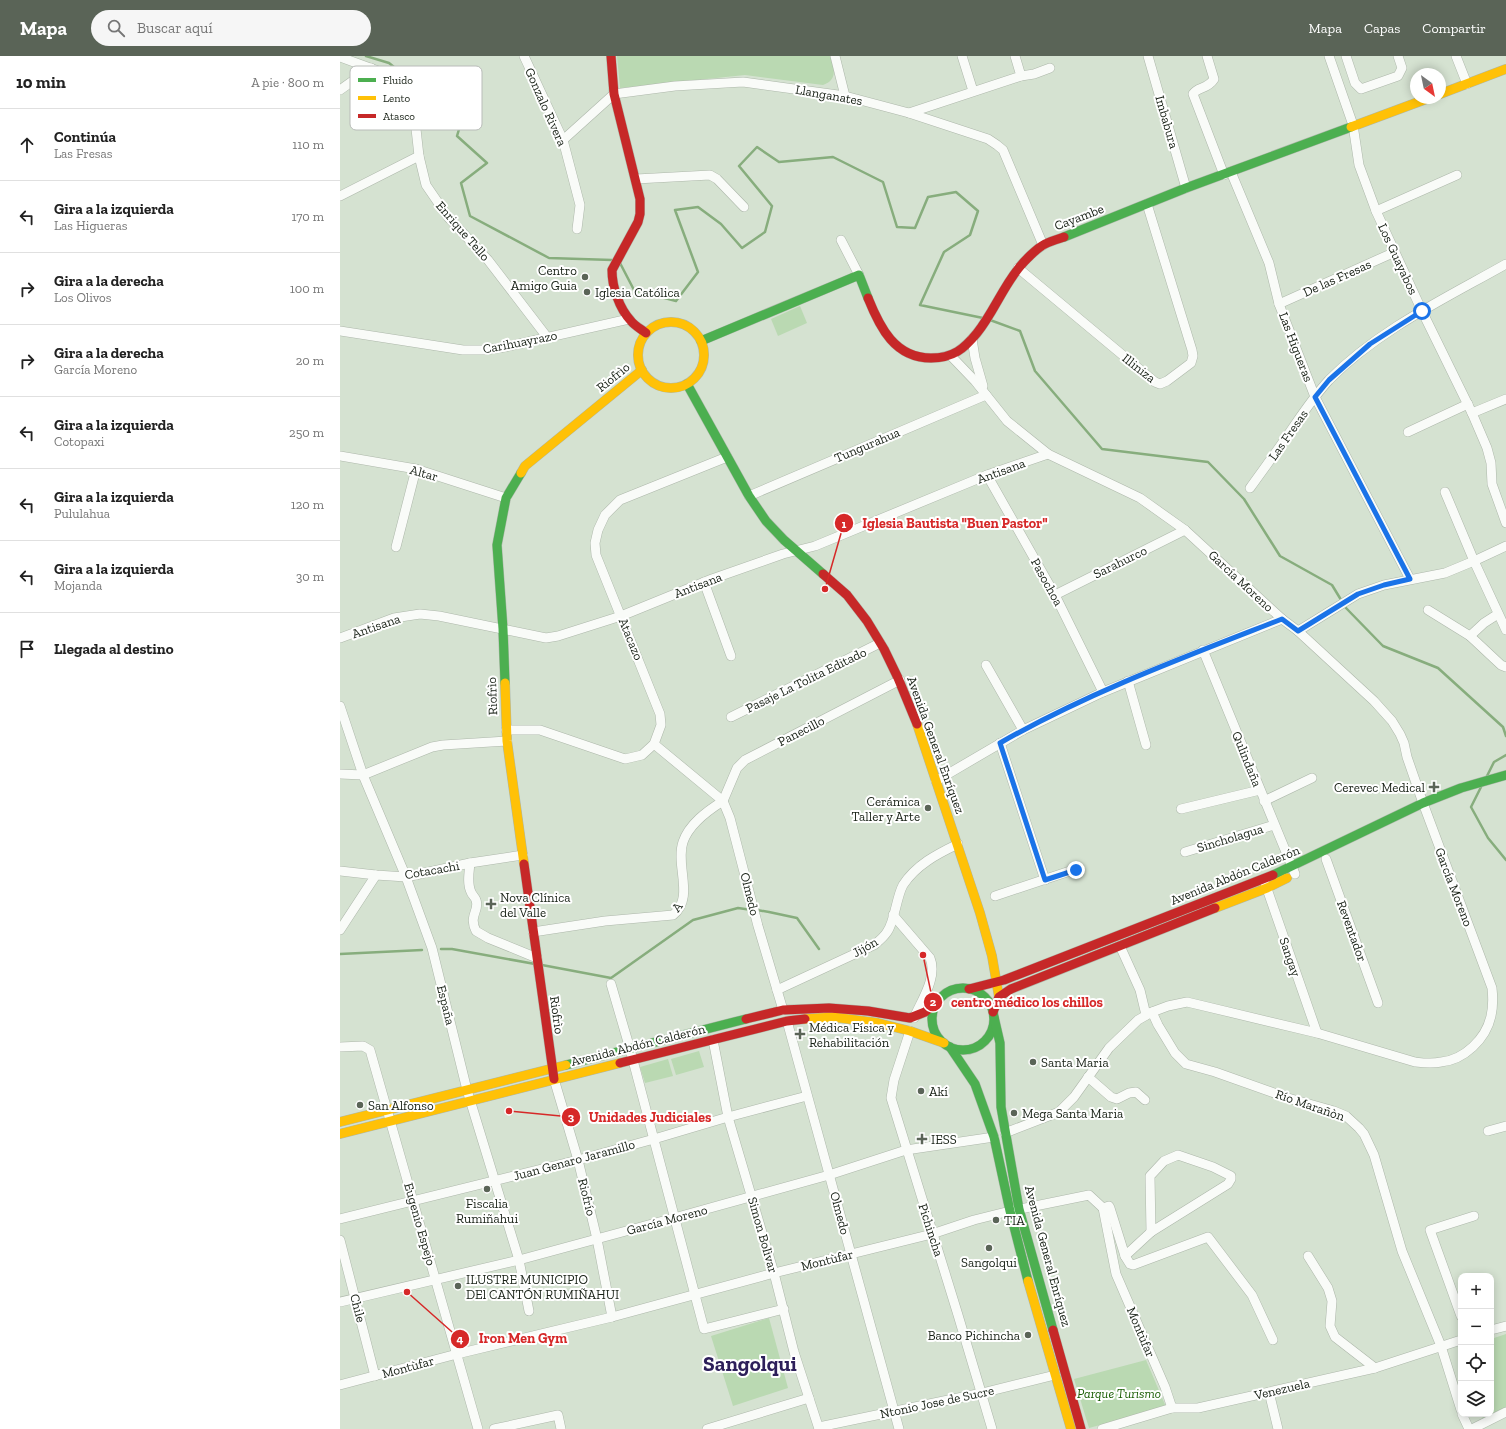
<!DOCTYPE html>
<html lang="es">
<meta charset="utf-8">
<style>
body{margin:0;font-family:"Zilla Slab",serif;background:#f6f6f6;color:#222}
.controls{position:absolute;right:12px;bottom:12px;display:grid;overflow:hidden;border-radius:8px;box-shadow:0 2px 10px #0003}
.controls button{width:36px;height:36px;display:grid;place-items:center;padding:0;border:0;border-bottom:1px solid #e0e0e0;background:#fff;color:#222;font:20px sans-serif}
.compass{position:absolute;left:1070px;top:12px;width:36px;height:36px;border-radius:50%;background:#fff;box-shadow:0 2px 10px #0003;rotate:147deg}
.stop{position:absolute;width:12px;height:12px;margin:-9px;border:3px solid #1a73e8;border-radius:50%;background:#fff}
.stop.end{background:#1a73e8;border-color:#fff;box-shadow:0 1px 4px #0008}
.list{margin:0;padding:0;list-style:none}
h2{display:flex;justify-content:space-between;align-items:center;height:52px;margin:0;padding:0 16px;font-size:17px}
h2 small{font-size:13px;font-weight:400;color:#767676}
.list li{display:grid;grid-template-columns:26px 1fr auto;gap:12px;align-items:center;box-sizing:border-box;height:72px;padding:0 16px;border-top:1px solid #e0e0e0}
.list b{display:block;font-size:15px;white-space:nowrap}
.list p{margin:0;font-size:13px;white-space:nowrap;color:#767676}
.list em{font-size:13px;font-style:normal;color:#767676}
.icon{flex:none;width:22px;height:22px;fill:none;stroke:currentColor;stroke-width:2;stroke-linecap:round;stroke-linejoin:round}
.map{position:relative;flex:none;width:1166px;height:1373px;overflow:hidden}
header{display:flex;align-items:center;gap:24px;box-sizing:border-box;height:56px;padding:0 20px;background:#5a6457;color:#fff}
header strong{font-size:19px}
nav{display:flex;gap:22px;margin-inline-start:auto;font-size:14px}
.search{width:280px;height:36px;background:#f6f6f6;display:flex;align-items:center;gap:10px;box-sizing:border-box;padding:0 14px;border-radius:22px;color:#767676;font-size:15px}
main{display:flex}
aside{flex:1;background:#fff}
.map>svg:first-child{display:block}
.green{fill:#bad9b2}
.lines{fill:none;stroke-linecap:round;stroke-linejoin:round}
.stream{stroke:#87ad7d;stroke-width:2.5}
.street-casing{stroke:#adb7aa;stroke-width:10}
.fast-casing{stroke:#adb7aa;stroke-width:10}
.slow-casing{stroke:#adb7aa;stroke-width:10}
.jam-casing{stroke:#adb7aa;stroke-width:10}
.street{stroke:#f9fbf8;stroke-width:9}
.fast{stroke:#4caf50;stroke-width:9}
.slow{stroke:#ffc107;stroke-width:9}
.jam{stroke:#c62828;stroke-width:9}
.route{stroke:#1a73e8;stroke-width:5}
.poi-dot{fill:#5a6457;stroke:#fff;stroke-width:1.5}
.labels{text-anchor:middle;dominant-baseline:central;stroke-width:4;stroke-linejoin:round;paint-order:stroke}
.street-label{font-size:13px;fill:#172015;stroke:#fff}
.poi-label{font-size:13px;fill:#172015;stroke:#fff;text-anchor:start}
.park-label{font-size:13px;font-style:italic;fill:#175b00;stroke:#fff}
.town-label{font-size:21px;font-weight:bold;fill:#2d1f5a;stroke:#fff}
.key{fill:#fff;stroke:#b9bcb9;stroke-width:1}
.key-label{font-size:11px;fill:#172015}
.leader{fill:none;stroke:#d62828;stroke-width:1.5}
.callout-dot{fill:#d62828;stroke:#fff;stroke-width:1.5}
.mark-label{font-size:12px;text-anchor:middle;font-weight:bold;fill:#fff}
.callout-label{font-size:14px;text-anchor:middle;font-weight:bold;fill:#d62828;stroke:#fff;stroke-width:4;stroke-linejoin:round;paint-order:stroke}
</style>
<header>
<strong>Mapa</strong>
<div class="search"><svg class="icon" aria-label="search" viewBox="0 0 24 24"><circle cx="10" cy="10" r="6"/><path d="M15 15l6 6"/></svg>Buscar aquí</div>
<nav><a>Mapa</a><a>Capas</a><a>Compartir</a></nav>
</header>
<main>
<aside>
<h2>10 min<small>A pie · 800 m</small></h2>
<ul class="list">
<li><svg class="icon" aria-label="ahead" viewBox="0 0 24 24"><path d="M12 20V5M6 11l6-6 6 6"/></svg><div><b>Continúa</b><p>Las Fresas</p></div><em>110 m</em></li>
<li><svg class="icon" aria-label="left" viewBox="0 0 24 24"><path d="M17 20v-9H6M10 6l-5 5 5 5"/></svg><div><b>Gira a la izquierda</b><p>Las Higueras</p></div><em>170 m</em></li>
<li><svg class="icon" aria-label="right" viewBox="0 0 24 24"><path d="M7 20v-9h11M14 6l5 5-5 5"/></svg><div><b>Gira a la derecha</b><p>Los Olivos</p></div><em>100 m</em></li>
<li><svg class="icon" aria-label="right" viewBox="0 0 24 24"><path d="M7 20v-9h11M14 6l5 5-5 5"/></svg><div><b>Gira a la derecha</b><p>García Moreno</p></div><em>20 m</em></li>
<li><svg class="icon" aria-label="left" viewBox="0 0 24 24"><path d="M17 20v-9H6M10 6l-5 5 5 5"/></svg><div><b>Gira a la izquierda</b><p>Cotopaxi</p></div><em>250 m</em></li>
<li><svg class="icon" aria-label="left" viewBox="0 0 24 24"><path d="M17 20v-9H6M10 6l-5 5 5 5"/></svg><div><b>Gira a la izquierda</b><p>Pululahua</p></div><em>120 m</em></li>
<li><svg class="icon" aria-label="left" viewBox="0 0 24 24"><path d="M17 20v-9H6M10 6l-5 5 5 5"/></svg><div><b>Gira a la izquierda</b><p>Mojanda</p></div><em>30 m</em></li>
<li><svg class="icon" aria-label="arrive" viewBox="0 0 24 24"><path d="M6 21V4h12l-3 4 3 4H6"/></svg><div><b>Llegada al destino</b></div></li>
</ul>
</aside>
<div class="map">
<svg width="1166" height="1373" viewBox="0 0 1166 1373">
<rect width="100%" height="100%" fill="#d5e2d1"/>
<!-- green -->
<g class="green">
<path d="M277,0H491C494,12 498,24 483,29L405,19L280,32Z"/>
<path d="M460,250L467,267L438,280L431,263Z"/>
<path d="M359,995L364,1011L336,1019L331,1003Z"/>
<path d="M328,1003L333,1020L305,1027L300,1011Z"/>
<path d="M429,1262L448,1332L393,1350L371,1280Z"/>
<path d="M1166,1278V1351L1143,1363L1141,1358H1151V1283Z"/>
<path d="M806,1304L826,1351L749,1372L734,1323Z"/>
</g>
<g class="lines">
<!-- stream -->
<g class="stream">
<path d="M26,0L49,7L86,37L124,24L129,40L117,80L147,107L121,127L130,160L209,202L272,204"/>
<path d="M280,207L294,234L336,245L358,216L335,154L358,151L381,168L402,192L425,176L432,150L399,110L417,91L439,106L493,101L543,126L557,171L575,172L588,141L616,136L638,155L630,179L604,196L580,249L643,262"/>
<path d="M650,264L680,275L695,315L762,393L868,406L904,443L940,500L992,529L1006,552L1043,590L1098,612L1163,671L1166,680"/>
<path d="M1147,720L1154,706L1166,699"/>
<path d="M1141,731L1131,751L1148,782L1166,804"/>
<path d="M417,854L429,856L457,862L479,893"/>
<path d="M101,893H112L195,908"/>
<path d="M0,898L82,894"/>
<path d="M202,909L271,922L353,864L398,852L412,854"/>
</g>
<!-- street casing -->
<g class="street-casing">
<g id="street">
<path d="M184,0L223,84L240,149L237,173"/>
<path d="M495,0L505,40"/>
<path d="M622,0L633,35"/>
<path d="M808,0L846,132"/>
<path d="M867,0L874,23C867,34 858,30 853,38L884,119"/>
<path d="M989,0L1013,69L1019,109L1036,155L1082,255L1132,357L1147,392L1151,407L1152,428L1166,467"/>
<path d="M1006,0L1015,27L1021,33L1058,20L1062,12L1058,0"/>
<path d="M1116,0L1127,28"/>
<path d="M0,1L41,16L58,27L65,34L70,42L74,55L79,100L86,129L108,161L148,204L207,281"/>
<path d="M681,20L694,18L710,12"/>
<path d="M0,34L31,12"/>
<path d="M569,57L681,20L675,0"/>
<path d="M223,84L274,38L335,30L403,26L505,40L569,57L648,83L657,89L663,94L703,189"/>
<path d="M891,116L929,207L939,248L975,341L1070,523"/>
<path d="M296,123L370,119L377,123L404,151"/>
<path d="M0,140L79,100"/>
<path d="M1036,155L1117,119"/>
<path d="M501,184L519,219"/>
<path d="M678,212L815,326L820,328L827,325L851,307L853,300L852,294L807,148"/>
<path d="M939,248L1055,196"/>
<path d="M0,275L123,294H145L165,291L289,263"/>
<path d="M632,283L635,302L643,330"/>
<path d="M611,300L635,325L667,365L708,398L800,442L845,474L942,563L958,575L1034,645L1052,665L1060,678L1064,687L1067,701L1083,747L1152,932C1153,941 1153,951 1151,960C1146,983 1124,1004 1101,1006C1092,1008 1084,1007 1075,1006L977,977L847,946L828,950L812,956L798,964L769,992L734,1041L719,1056L665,1077"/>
<path d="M1132,357L1166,343"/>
<path d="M1068,376L1128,348"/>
<path d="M0,400L76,413L166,442"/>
<path d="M647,419L715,539L763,636"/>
<path d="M910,432C925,411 940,391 954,370C965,354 976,338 989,324C1038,274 1106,242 1166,208"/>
<path d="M1105,436L1134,505L1166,574"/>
<path d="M409,440L646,339"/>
<path d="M56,491L76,413"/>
<path d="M364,526L391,600"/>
<path d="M715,539L845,474"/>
<path d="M1088,554L1130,580L1161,609L1166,611"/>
<path d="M958,575L1018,538L1044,529L1105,517L1134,505L1166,490"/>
<path d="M1130,580L1144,567L1158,558"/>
<path d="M0,582L54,562L80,558L99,560L206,582L218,580L281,560L372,523L443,498L475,490L647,419L708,398"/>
<path d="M863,594L955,818"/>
<path d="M646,609L683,674"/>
<path d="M788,625L806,689"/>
<path d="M0,650L23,719L66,821L92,892L127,1034L179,1204L189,1255"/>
<path d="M391,661L540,587"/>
<path d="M166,674H200L285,703L302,699L314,688L321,669L320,658L256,499L255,487L258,474L265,459L280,444L387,401"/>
<path d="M660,687L705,824"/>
<path d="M314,688L383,745L390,762L418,870L443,954"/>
<path d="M0,718L23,719L92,691L103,689L167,685"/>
<path d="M596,725L683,674L763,636L942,563"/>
<path d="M383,745L397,712L405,704L560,624"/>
<path d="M924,745L972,722"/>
<path d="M841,753L920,734"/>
<path d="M845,796L934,769"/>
<path d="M986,803L1038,947"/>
<path d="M130,807C129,817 127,828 131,836C132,839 135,841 136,844C140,855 128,859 136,875L148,882L197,902"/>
<path d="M0,815L36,819L66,821L130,807L183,799"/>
<path d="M925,827L977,977"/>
<path d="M655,840L736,813"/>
<path d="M553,859L590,902C598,921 581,945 574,962"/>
<path d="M0,874L36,819"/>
<path d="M193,876L265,865L333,859C355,842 335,809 343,786C349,768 367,755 383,745"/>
<path d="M780,890L800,934L806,959"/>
<path d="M271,928L290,993L364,1273L444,1253"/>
<path d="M437,934L534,889C539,885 544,881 547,876C555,865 556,842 563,829C576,809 597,798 618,788"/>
<path d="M812,956L818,969L835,997L846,1008L875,1016L948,1042L994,1055L1006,1060L1019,1072L1024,1078L1034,1099L1062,1195L1101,1290L1121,1354"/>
<path d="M447,965L559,1373"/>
<path d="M570,975L554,1024L551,1042L618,1259L652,1373"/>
<path d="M373,984L388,1061L434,1217L454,1296L479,1373"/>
<path d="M0,991L23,990L30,994L138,1373"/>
<path d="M748,1021L771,1041L777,1043L789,1037L796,1036L805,1044"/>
<path d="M214,1023L238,1104L257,1183L272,1261"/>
<path d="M1148,1075L1166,1070"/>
<path d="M838,1099L873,1111L891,1120V1123L888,1128L811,1176L810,1120L824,1105Z"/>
<path d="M763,1152L769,1150L770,1152L785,1200L811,1176"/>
<path d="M0,1163L238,1104L314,1083L388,1061L467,1040"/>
<path d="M0,1184L35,1320"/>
<path d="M785,1200L790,1208L793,1209L868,1181L912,1239L933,1284"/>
<path d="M968,1200L988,1232L992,1245L990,1270L995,1281L1035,1312"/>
<path d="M0,1246L179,1204L334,1162L489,1119L566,1094L654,1081"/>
<path d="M1121,1260L1090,1174L1134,1160"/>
<path d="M1151,1274L1166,1270"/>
<path d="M0,1329L117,1298L272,1261L434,1217L592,1178L634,1164L670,1155L749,1139L763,1152L776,1218L825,1331L832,1352"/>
<path d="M929,1336L938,1373"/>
<path d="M1122,1358L1129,1373"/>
<path d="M479,1371L642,1337L715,1319"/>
<path d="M154,1373L218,1359L221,1373"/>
<path d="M367,1373L469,1342"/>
<path d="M762,1373L832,1352H858L1035,1312L1121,1284"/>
<path d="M1132,1373L1166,1356"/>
</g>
</g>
<!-- fast casing -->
<g class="fast-casing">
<g id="fast">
<path d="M724,181L846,132L1011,71"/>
<path d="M361,285L519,219L528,242"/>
<path d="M347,328L409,440L426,465L444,484L483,518"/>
<path d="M165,627L163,573L157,489L166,442L181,417"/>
<path d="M933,819L1083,747L1121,732L1166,719"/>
<circle cx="623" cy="963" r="31"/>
<path d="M654,961L660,987L661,1051L679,1153L713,1274"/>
<path d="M610,991L635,1028L654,1081L670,1155L688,1225"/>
<path d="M226,1009L406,963"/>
</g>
</g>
<!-- slow casing -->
<g class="slow-casing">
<g id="slow">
<path d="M1100,38L1166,13"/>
<path d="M1011,71L1089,42"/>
<circle cx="331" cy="299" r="33"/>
<path d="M181,417L185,410L302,314"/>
<path d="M165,627L167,685L184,808"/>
<path d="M577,668L640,857L652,900L659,941"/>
<path d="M875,852L927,832L947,822"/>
<path d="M465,963L493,961L538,967L570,975L604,987"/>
<path d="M0,1066L226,1009"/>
<path d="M0,1078L280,1007"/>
<path d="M688,1225L731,1373"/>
</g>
</g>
<!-- jam casing -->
<g class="jam-casing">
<g id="jam">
<path d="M271,0L274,38L300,143V158L298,166L272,214C272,231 279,252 291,265C295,270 301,273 306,277"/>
<path d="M528,242C540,272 555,302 591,302C613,302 624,293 637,277C653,257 662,233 678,213C683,206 697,192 705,188C711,185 718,183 724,181"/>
<path d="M483,518L507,539L527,565L544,593L558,622L577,668"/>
<path d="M184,808L214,1023"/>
<path d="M629,933L664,924L933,819"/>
<path d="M653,956L659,941L671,933L875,852"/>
<path d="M406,963L443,954L489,952L528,955L570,962L585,956L596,947"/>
<path d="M280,1007L447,965L465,963"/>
<path d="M713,1274L741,1373"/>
</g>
</g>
<!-- street -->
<use href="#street" class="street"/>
<!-- fast -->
<use href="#fast" class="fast"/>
<!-- slow -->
<use href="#slow" class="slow"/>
<!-- jam -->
<use href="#jam" class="jam"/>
</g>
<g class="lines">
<!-- route -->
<path class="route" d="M736,814L705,824L660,687C749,636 847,600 942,563L958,575L1018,538L1044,529L1070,523L975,341L989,324L1030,288L1082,255"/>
</g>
<!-- markers -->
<g class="poi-dot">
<circle cx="245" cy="221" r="4"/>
<circle cx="247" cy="236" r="4"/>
<path d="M1092 725h4v4h4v4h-4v4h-4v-4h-4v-4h4z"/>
<circle cx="588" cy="752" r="4"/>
<path d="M149 842h4v4h4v4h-4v4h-4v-4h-4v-4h4z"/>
<path d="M458 972h4v4h4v4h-4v4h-4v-4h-4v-4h4z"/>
<circle cx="693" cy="1006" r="4"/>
<circle cx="581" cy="1035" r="4"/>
<circle cx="20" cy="1049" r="4"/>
<circle cx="674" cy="1057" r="4"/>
<path d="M580 1077h4v4h4v4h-4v4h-4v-4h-4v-4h4z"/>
<circle cx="147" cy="1133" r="4"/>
<circle cx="656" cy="1164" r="4"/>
<circle cx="649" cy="1192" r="4"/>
<circle cx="118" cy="1230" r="4"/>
<circle cx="688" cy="1279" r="4"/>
</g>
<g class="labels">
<!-- street labels -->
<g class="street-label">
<text transform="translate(489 39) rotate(10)">Llanganates</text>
<text transform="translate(206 51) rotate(66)">Gonzalo Rivera</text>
<text transform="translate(827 66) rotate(74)">Imbabura</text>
<text transform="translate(739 161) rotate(-21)">Cayambe</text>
<text transform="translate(123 175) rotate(49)">Enrique Tello</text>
<text transform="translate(1058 203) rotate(65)">Los Guayabos</text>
<text transform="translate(997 222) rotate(-24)">De las Fresas</text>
<text transform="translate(180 286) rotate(-11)">Carihuayrazo</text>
<text transform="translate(956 291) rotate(69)">Las Higueras</text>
<text transform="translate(799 312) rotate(38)">Illiniza</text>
<text transform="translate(273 321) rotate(-39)">Riofrìo</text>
<text transform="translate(948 379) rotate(-55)">Las Fresas</text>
<text transform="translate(527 389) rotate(-23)">Tungurahua</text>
<text transform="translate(661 415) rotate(-20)">Antisana</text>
<text transform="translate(84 417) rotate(16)">Altar</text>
<text transform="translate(780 506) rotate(-26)">Sarahurco</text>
<text transform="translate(901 525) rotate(43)">García Moreno</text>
<text transform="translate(707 526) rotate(61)">Pasochoa</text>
<text transform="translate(358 529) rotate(-21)">Antisana</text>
<text transform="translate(36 570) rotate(-19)">Antisana</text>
<text transform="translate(291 583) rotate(68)">Atacazo</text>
<text transform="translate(466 624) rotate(-26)">Pasaje La Tolita Editado</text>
<text transform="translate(152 640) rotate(-92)">Riofrìo</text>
<text transform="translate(461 675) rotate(-27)">Panecillo</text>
<text transform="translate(596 689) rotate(70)">Avenida General Enríquez</text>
<text transform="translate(907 703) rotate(68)">Qulindaña</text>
<text transform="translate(890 782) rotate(-17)">Sincholagua</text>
<text transform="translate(92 814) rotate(-10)">Cotacachi</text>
<text transform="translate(895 819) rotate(-22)">Avenida Abdón Calderón</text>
<text transform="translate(1114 831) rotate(69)">García Moreno</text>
<text transform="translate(410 838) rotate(76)">Olmedo</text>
<text transform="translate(337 851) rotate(-52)">A</text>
<text transform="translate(1012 875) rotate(70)">Reventador</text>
<text transform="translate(525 891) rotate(-29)">Jijón</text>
<text transform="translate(950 901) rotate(71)">Sangay</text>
<text transform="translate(106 949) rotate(76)">España</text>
<text transform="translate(217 959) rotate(82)">Riofrìo</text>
<text transform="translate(298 989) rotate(-14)">Avenida Abdón Calderón</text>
<text transform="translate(970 1049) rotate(19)">Río Marañòn</text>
<text transform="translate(234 1104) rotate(-15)">Juan Genaro Jaramillo</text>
<text transform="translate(247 1141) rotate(76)">Riofrío</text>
<text transform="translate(500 1157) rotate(75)">Olmedo</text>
<text transform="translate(327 1164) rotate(-15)">García Moreno</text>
<text transform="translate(80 1168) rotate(74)">Eugenio Espejo</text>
<text transform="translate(591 1174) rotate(72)">Pichincha</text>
<text transform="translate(423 1179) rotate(74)">Simon Bolìvar</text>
<text transform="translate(708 1200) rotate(75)">Avenida General Enríquez</text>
<text transform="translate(487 1204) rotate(-14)">Montùfar</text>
<text transform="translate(18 1252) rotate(75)">Chile</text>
<text transform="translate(801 1276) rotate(67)">Montùfar</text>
<text transform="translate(68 1311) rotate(-15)">Montùfar</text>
<text transform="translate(942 1333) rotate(-13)">Venezuela</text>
<text transform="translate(597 1346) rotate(-12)">Ntonio Jose de Sucre</text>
</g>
<!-- poi labels -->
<g class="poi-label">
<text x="237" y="214" text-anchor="end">Centro<tspan x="237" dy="15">Amigo Guia</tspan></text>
<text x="255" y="236">Iglesia Católica</text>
<text x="1085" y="731" text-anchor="end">Cerevec Medical</text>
<text x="580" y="745" text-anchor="end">Cerámica<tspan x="580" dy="15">Taller y Arte</tspan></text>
<text x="160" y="841">Nova Clínica<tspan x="160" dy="15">del Valle</tspan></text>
<text x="469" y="971">Médica Física y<tspan x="469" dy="15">Rehabilitación</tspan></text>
<text x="701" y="1006">Santa Maria</text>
<text x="589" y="1035">Akí</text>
<text x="28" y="1049">San Alfonso</text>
<text x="682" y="1057">Mega Santa Maria</text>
<text x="591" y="1083">IESS</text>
<text x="147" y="1147" text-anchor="middle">Fiscalia<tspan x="147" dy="15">Rumiñahui</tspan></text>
<text x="664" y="1164">TIA</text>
<text x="649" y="1206" text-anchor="middle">Sangolqui</text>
<text x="126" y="1223">ILUSTRE MUNICIPIO<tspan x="126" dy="15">DEl CANTÓN RUMIÑAHUI</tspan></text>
<text x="680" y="1279" text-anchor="end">Banco Pichincha</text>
</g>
<!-- park labels -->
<g class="park-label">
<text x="779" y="1337">Parque Turismo</text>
</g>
<!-- town labels -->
<g class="town-label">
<text x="410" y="1307">Sangolqui</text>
</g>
</g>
<!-- legend -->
<rect x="10" y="10" width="132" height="64" rx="6" class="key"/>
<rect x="18" y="22" width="18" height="4" fill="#4caf50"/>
<rect x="18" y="40" width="18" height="4" fill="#ffc107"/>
<rect x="18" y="58" width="18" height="4" fill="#c62828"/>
<g class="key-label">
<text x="43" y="28">Fluido</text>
<text x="43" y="46">Lento</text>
<text x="43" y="64">Atasco</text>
</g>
<!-- callouts -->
<path class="leader" d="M485 533L504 467M583 899L593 946M169 1055L231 1061M67 1236L120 1283"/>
<g class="callout-dot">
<circle cx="485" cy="533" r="4"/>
<circle cx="583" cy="899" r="4"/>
<circle cx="169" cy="1055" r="4"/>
<circle cx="67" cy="1236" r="4"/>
<circle cx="504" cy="467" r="10"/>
<circle cx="593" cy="946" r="10"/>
<circle cx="231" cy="1061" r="10"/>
<circle cx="120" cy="1283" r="10"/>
</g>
<g class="mark-label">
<text x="504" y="472">1</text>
<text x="593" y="950">2</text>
<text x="231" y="1065">3</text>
<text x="120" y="1287">4</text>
</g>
<g class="callout-label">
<text x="615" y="472">Iglesia Bautista "Buen Pastor"</text>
<text x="687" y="951">centro médico los chillos</text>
<text x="310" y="1066">Unidades Judiciales</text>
<text x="183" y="1287">Iron Men Gym</text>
</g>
</svg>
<div class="controls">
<button>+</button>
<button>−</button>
<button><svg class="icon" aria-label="locate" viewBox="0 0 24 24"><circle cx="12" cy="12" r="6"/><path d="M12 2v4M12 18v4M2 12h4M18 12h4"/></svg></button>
<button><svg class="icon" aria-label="layers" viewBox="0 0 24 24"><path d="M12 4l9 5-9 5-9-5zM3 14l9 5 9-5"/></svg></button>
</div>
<svg class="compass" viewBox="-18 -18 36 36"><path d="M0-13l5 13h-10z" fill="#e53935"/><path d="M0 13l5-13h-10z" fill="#767676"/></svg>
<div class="stop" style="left:1082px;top:255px"></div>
<div class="stop end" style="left:736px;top:814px"></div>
</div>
</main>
